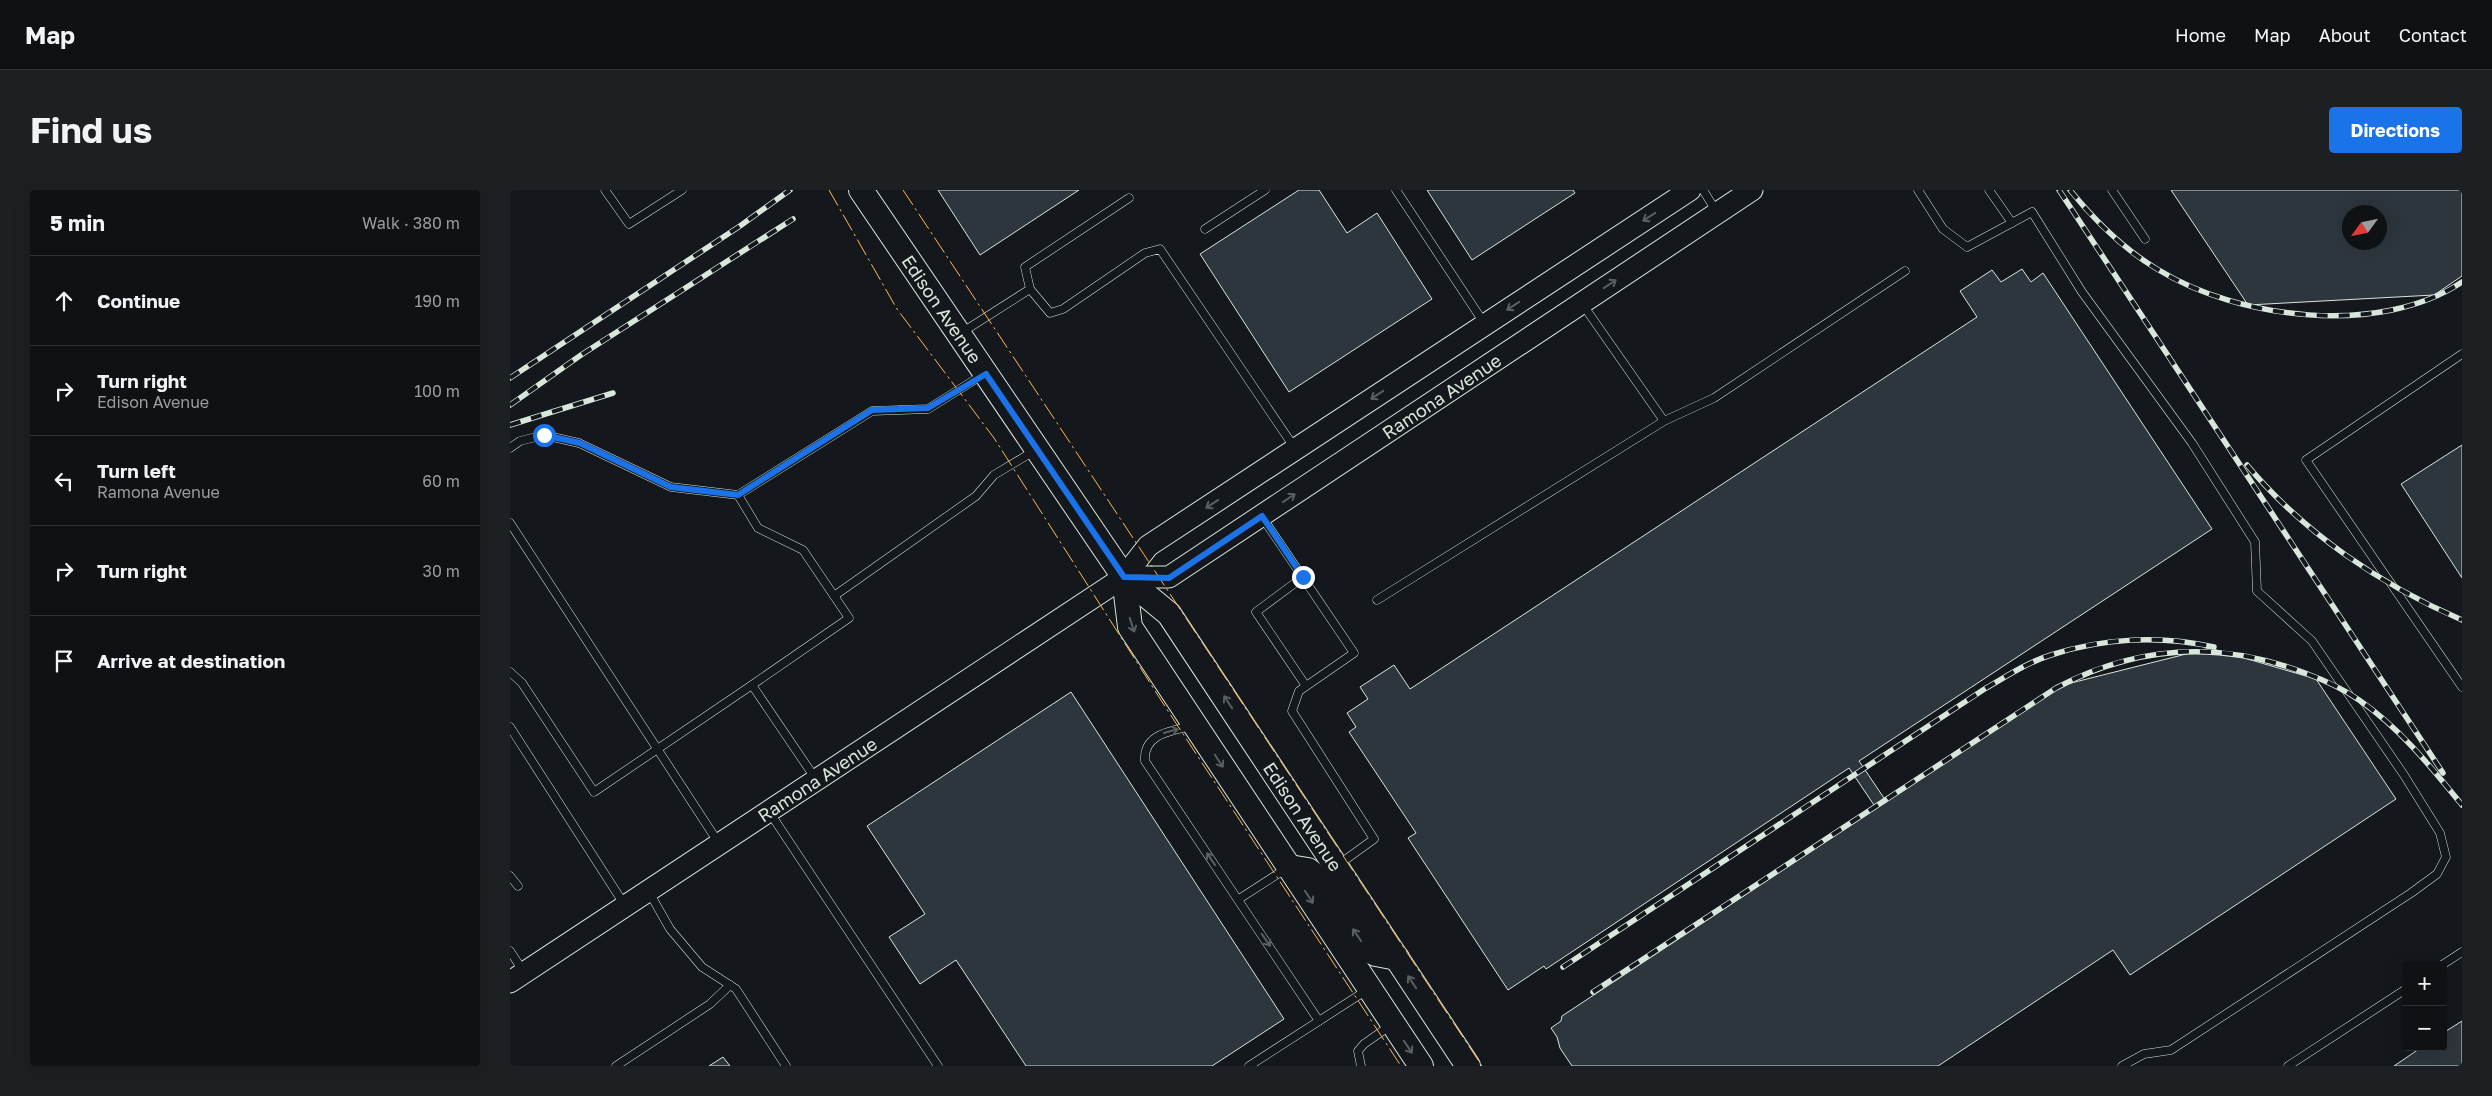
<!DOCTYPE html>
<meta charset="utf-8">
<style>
body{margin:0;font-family:"Golos Text",sans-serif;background:#1d2022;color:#f1f3f6}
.controls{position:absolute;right:15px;bottom:15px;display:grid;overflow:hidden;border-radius:5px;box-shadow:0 5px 20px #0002}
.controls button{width:45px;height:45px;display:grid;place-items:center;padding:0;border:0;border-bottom:1px solid #2f3234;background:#0f1215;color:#f1f3f6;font:25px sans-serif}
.compass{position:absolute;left:1832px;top:15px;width:45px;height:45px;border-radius:50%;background:#0f1215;box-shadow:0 5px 20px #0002;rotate:237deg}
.stop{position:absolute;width:15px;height:15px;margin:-11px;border:4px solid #1a73e8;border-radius:50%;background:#fff}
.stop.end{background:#1a73e8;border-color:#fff;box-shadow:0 1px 5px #0008}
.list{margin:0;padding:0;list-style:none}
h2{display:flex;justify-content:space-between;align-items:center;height:65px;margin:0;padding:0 20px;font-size:21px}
h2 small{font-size:16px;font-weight:400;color:#9b9ea0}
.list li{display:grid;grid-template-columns:32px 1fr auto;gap:15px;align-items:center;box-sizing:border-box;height:90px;padding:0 20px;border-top:1px solid #2f3234}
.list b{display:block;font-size:19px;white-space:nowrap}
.list p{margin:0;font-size:16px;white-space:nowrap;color:#9b9ea0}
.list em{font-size:16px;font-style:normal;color:#9b9ea0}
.icon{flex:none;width:28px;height:28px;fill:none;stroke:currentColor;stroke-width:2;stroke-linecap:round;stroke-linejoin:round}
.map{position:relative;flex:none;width:1952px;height:876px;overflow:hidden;border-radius:5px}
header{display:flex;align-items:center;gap:30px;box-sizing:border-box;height:70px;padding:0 25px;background:#0f1215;border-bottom:1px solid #2f3234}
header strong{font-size:24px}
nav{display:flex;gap:28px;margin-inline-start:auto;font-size:18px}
.intro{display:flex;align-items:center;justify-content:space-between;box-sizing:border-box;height:120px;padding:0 30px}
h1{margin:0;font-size:35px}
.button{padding:12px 22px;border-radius:5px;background:#1a73e8;color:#fff;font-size:18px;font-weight:700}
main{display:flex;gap:30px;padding:0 30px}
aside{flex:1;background:#0f1215;border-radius:5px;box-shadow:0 5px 20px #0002}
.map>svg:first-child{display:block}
.building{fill:#2c363c;stroke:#d8e6dc;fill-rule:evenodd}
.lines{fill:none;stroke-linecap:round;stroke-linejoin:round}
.service-casing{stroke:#d8e6dc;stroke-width:9}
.secondary-casing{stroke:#d8e6dc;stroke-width:23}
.primary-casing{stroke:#d8e6dc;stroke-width:26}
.service{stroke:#14181c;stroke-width:8}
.secondary{stroke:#14181c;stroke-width:21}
.primary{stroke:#14181c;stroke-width:24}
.rail-casing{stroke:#d8e6dc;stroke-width:5.5}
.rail{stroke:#14181c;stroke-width:4;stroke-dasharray:11;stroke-linecap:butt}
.power{stroke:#ffb74d;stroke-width:1;stroke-dasharray:18 4 2.5 4;stroke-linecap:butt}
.oneway{stroke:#59605f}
.route{stroke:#1a73e8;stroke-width:6}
.labels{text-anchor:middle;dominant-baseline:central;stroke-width:4;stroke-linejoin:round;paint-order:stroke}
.street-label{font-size:18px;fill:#d8e6dc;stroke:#14181c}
</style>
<header>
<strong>Map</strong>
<nav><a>Home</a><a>Map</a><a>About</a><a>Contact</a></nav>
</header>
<div class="intro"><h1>Find us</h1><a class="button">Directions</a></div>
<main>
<aside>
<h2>5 min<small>Walk · 380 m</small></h2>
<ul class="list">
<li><svg class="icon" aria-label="ahead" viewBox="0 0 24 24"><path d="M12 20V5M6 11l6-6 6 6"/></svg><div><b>Continue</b></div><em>190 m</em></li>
<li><svg class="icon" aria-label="right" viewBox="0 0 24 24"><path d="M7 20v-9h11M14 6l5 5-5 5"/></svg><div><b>Turn right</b><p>Edison Avenue</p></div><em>100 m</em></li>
<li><svg class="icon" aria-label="left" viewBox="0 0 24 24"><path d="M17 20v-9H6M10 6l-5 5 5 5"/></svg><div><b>Turn left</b><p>Ramona Avenue</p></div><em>60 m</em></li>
<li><svg class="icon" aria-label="right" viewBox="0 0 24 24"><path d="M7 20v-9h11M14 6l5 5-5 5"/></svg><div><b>Turn right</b></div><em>30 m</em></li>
<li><svg class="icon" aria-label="arrive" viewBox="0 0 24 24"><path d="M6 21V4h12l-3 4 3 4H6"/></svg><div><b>Arrive at destination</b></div></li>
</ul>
</aside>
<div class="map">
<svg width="1952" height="876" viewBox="0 0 1952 876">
<rect width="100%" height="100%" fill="#14181c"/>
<!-- building -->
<g class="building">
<path d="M428,0H569L470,65Z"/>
<path d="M789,0H809L837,43L867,23L922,109L779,202L690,64Z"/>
<path d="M917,0H1063L1065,3L962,70Z"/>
<path d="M1661,0H1952V86L1924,105L1738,115ZM1840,22H1870V52H1840Z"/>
<path d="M1512,79L1521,92L1533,83L1702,339L1349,571L1376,611L1366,618L1339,578L1036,779L1034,776L998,800L898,648L906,643L839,542L846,537L837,523L858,509L850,497L884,475L900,499L1467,127L1450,101L1482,80L1491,92Z"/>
<path d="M1952,255V388L1891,294Z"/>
<path d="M1700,458L1806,489L1886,609L1620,785L1603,760L1428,876H1062L1050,858L1047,847L1041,838L1051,831L1052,826L1553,495Z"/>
<path d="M561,502L774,829L702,876H516L446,770L410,794L379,747L415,724L357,636Z"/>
<path d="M1952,831V876H1884L1912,857H1933V843Z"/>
<path d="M213,867L220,876H199Z"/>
</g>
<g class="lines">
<!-- service casing -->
<g class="service-casing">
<g id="service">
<path d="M95,0L119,34L172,0"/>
<path d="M886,0L974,133"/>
<path d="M1193,0L1206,21"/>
<path d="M1408,0L1433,39L1457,57L1522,22L1572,102L1682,253L1745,352L1747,401L1802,451L1894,585L1930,643L1936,667L1927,684L1901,703L1661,860L1634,864L1612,876"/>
<path d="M1479,0L1502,33"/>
<path d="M1602,0L1635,49"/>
<path d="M695,39L755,0"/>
<path d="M520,99L540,123L553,119L635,63L650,59L784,257"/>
<path d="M1073,115L1154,231"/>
<path d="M451,143L520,99L515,77L619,8"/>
<path d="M1952,164L1796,270L1952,497"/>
<path d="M0,258L10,251L34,245L69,253L161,297L228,305L362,221L418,219L474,184"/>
<path d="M228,305L248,338L293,360L339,428L242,495L305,588"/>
<path d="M752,327L844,463L789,501L782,521L864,649L828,675"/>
<path d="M0,333L208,652"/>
<path d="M793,387L746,422L796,496"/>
<path d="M324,406L466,306L484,285L524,261"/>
<path d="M867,410L1154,231L1204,208L1395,81"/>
<path d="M0,482L12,493L84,602L242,495"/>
<path d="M681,536C661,541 633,544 635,571L809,831"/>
<path d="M0,537L114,714"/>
<path d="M260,623L428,876"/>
<path d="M0,686L8,696"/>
<path d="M139,702L160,739L192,777L226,799L276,876"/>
<path d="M729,709L777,678"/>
<path d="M0,761L13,781"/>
<path d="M1932,775L1952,762"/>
<path d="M106,876L200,814L220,795"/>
<path d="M739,876L857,800"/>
<path d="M851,876L848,861L854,854L881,835"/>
<path d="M1778,876L1896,799"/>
</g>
</g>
<!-- secondary casing -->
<g class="secondary-casing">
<g id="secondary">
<path id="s1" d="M614,387H659L1242,0"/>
<path id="s2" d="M0,792L614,387L638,356L1180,0"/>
</g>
</g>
<!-- primary casing -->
<g class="primary-casing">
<g id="primary">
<path id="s3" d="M351,0L614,387L659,424L958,876"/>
<path d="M614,387L620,437L911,876"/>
<path d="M779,677L798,680L807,687L856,759L866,764L887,768"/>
</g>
</g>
<!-- service -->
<use href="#service" class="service"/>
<!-- secondary -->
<use href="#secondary" class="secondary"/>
<!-- primary -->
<use href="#primary" class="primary"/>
<!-- rail casing -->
<g class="rail-casing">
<g id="rail">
<path d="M1549,0L1933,583"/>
<path d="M1560,0C1585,31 1612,58 1647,79C1728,129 1869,147 1952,92"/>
<path d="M0,188L230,36L280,0"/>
<path d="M0,215L71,165L283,29"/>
<path d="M0,235L103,203"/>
<path d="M1737,275C1794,343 1871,395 1952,430"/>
<path d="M1053,777L1476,498C1497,486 1518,472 1541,465C1593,448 1650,445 1704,457"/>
<path d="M1083,802L1546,498C1627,455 1709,450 1795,483C1814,490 1832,498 1849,510C1890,538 1921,577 1952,615"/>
</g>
</g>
<!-- rail -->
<use href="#rail" class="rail"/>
<!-- power -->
<g class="power">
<path d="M319,0L387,119L484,248L656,518L891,876"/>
<path d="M393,0L972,876"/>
</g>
</g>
<!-- one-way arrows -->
<defs><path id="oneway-shaft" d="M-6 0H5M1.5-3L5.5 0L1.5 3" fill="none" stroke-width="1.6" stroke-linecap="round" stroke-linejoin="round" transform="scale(1.25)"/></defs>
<g class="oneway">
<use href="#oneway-shaft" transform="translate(1139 27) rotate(147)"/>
<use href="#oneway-shaft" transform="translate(1100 94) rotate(-34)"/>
<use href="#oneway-shaft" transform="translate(1003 116) rotate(147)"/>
<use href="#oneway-shaft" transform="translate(867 205) rotate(147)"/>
<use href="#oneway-shaft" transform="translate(779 308) rotate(-34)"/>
<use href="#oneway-shaft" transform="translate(702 314) rotate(147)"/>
<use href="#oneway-shaft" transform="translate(622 435) rotate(72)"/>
<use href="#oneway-shaft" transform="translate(718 512) rotate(-123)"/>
<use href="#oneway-shaft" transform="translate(661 541) rotate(-16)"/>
<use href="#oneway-shaft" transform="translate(709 571) rotate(57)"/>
<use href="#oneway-shaft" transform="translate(701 669) rotate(-124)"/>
<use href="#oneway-shaft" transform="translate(799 707) rotate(56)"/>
<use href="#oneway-shaft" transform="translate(847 745) rotate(-124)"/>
<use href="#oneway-shaft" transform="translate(756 750) rotate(55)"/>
<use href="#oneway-shaft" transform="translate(902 792) rotate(-124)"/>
<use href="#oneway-shaft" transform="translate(898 857) rotate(56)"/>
</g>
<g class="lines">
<!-- route -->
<path class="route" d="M34,245L70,253L161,297L228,305L362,220L418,218L476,184L614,387L659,388L752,326L793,387"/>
</g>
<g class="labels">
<!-- street labels -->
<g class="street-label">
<text stroke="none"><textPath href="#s3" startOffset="144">Edison Avenue</textPath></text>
<text stroke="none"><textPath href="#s1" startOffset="372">Ramona Avenue</textPath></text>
<text stroke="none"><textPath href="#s2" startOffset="368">Ramona Avenue</textPath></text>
<text stroke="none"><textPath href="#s3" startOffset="769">Edison Avenue</textPath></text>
</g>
</g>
</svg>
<div class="controls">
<button>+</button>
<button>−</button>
</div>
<svg class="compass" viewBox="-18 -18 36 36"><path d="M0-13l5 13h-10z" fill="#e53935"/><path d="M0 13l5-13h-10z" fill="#9b9ea0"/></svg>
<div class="stop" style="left:34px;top:245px"></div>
<div class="stop end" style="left:793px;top:387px"></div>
</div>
</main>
